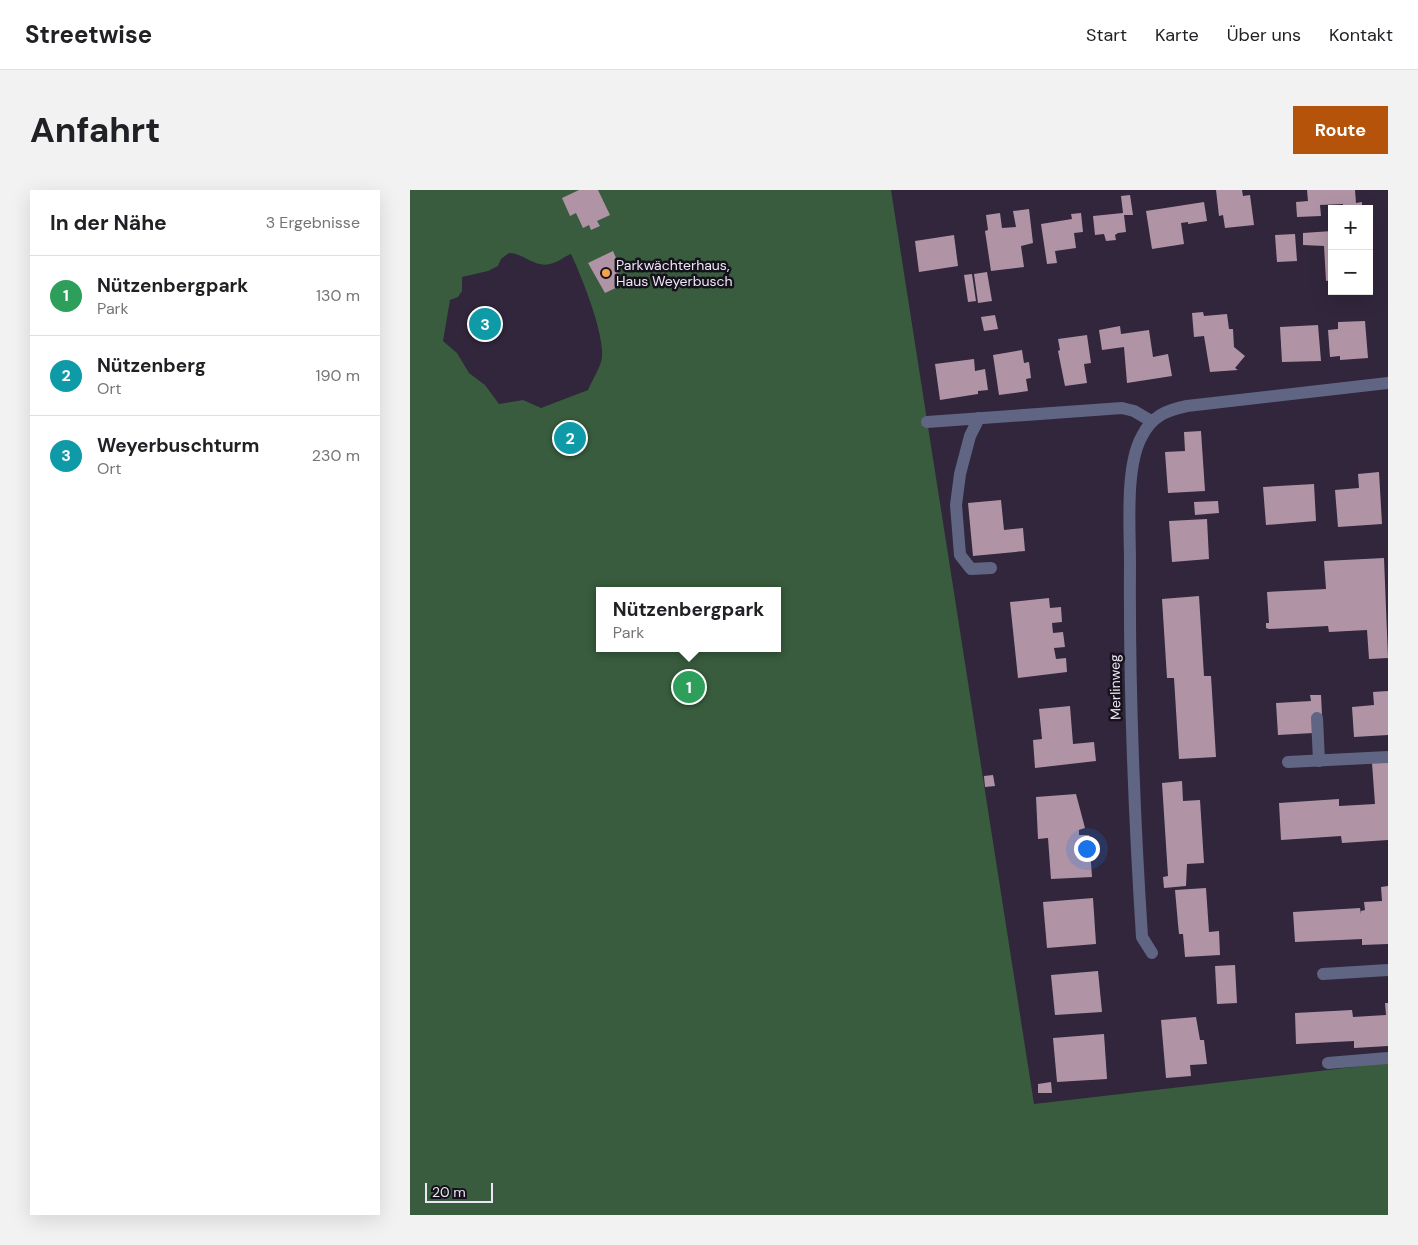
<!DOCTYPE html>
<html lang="de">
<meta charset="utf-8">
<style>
body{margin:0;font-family:"DM Sans",sans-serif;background:#f2f2f2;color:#202124}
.controls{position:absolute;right:15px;top:15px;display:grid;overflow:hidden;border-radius:0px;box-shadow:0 5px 20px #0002}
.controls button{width:45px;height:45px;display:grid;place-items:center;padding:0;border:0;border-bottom:1px solid #e0e0e0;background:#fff;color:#202124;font:25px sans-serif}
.scale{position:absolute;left:15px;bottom:12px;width:68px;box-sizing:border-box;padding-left:5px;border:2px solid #ede6f5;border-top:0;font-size:14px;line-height:18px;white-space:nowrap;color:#ede6f5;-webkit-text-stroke:4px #16121c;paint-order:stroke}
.you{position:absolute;left:676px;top:658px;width:18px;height:18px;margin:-12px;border:4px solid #fff;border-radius:50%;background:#1a73e8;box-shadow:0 0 0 8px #1a73e833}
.badge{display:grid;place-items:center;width:32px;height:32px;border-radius:50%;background:#b45309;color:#fff;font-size:16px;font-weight:700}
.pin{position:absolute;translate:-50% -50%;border:2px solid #fff;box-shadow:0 1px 5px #0006}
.popup{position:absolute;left:186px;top:397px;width:185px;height:65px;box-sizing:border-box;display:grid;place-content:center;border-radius:0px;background:#fff;filter:drop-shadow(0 1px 4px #0005);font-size:16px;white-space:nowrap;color:#757577}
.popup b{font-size:19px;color:#202124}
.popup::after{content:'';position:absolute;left:50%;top:100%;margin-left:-10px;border:10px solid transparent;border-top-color:#fff}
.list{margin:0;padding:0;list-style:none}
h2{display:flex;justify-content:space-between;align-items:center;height:65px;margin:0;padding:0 20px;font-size:21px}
h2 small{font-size:16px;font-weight:400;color:#757577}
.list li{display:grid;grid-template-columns:32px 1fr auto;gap:15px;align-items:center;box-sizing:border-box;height:80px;padding:0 20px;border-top:1px solid #e0e0e0}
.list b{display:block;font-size:19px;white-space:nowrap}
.list p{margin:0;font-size:16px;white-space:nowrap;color:#757577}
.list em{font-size:16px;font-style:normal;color:#757577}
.map{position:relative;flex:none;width:978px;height:1025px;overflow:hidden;border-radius:0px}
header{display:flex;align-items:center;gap:30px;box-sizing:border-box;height:70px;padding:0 25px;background:#fff;border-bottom:1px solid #e0e0e0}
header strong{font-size:24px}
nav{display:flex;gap:28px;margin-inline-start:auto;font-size:18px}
.intro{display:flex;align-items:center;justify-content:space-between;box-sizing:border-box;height:120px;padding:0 30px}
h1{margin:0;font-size:35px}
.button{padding:12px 22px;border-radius:0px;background:#b45309;color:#fff;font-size:18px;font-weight:700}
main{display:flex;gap:30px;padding:0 30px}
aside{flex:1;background:#fff;border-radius:0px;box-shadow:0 5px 20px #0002}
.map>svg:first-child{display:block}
.green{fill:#385c3d;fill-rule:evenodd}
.building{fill:#b094a6}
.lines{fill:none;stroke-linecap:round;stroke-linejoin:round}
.lane{stroke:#5f6583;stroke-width:12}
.street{stroke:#5f6583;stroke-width:12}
.poi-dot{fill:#f7a149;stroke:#16121c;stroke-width:2}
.labels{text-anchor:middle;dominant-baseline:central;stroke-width:5;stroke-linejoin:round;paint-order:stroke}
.poi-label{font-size:14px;fill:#ede6f5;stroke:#16121c;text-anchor:start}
.street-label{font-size:14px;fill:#ede6f5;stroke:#16121c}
</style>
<header>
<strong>Streetwise</strong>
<nav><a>Start</a><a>Karte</a><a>Über uns</a><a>Kontakt</a></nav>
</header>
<div class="intro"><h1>Anfahrt</h1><a class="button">Route</a></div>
<main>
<aside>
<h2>In der Nähe<small>3 Ergebnisse</small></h2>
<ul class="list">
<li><span class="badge" style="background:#2e9e5b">1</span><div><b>Nützenbergpark</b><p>Park</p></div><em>130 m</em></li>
<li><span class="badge" style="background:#0f9aa8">2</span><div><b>Nützenberg</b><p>Ort</p></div><em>190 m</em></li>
<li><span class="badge" style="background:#0f9aa8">3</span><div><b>Weyerbuschturm</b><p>Ort</p></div><em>230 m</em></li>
</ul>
</aside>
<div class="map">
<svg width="978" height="1025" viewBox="0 0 978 1025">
<rect width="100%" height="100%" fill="#31263c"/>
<!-- green -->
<path class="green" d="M0,0H481L624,914L978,873V1025H0ZM99,63C113,63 125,78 140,74C147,73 155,66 161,64C171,85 198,151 191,172C188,181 182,191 178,200L131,218L113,210L89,214L75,195L59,183L47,163L33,151L40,110L48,107L52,101V87L78,81L88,76L91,69ZM190,401H368V458H190Z"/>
<!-- building -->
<g class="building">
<path d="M169,0H188L200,25L187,31L190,36L181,40L179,35L173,38L166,23L160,26L152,8Z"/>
<path d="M806,0H832L833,6L840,5L844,35L815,38L813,25L809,26Z"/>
<path d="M897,0H945L946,13L952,12V19H933V14L910,15L911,26L887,27L886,12L898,11Z"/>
<path d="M720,5L723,25H714L716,42L708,43L705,45L706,50L696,51L694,44L685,45L683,26L713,23L711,6Z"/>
<path d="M794,12L797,31L778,34V32L771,33L774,54L742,59L736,21Z"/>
<path d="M619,19L623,53L611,56L614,77L581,81L575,41L578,40L576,25L590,23L592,38L606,37L603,21Z"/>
<path d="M671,23L673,42L664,43L666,58L645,61L647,73L637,74L631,34L662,29L661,24Z"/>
<path d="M922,41V90L916,91L914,56L893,55V43Z"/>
<path d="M885,44L887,71L867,72L865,45Z"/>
<path d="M544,45L548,76L509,82L505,51Z"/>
<path d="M203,61L210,77L207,79L214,94L195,103L178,73Z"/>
<path d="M577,82L582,111L568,113L564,84Z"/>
<path d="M562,84L566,111L558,112L554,85Z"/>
<path d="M793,122L794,126L817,124L819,139H823L824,157L835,166L825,178L828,180L800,182L794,146L784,147L782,123Z"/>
<path d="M66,124L84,127V142L66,143Z"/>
<path d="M585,125L588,139L574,141L571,127Z"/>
<path d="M955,131L958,168L930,170V166L920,167L918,140L928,139V132Z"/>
<path d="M908,135L911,171L872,172L870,137Z"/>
<path d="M710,136L711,144L739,140L743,167L758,164L762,186L717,193L714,157L692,160L689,140Z"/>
<path d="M677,145L681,173L674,174L677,193L655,196L648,161L650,160L648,149Z"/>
<path d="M612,160L614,173L619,172L621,188L616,189L618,201L589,205L583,165Z"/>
<path d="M564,169L565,181L575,179L578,200L568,201V204L530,210L525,174Z"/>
<path d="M791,241L795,301L758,303L755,262L775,261L774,242Z"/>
<path d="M969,282L972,334L928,337L925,300L949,298L948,284Z"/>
<path d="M904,294L906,331L856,335L853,297Z"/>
<path d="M591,310L594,340L613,338L615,361L563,366L558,313Z"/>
<path d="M808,311L809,323L785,325L784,312Z"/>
<path d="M797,329L799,369L762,372L759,331Z"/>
<path d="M974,368L978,468L959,469L957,440L919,442L918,436L859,439L856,438V433H859L857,402L916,399L914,371Z"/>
<path d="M789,406L794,486H801L806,567L769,569L764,488H757L752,409Z"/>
<path d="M639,408L640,418L651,417L652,432L642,433L643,443L653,442L655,457L644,458L646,469L656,468L657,482L608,488L600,412Z"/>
<path d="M978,501V545L944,547L942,517L964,515L963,502Z"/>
<path d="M900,505H911L912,525L903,543L868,545L866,513L901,511Z"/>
<path d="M660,516L663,554L684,552L686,571L625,578L623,550L632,549L629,519Z"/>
<path d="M978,572V650L932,653L931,646L871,650L869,613L929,609V616L965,614L962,573Z"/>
<path d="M583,585L585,596L575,597L574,586Z"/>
<path d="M772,591L773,611L790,610L794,673L777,674L776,696L754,698L753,687L758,686L752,593Z"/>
<path d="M666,604L675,638L669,640V645H679L682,687L641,689L638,648L628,649L626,607Z"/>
<path d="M978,696V754L952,755V749L885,752L883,722L950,718L951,724V721L955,720L954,712L972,711L971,697Z"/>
<path d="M796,698L799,742L809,741L810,765L775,767L773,744H769L768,734L765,700Z"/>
<path d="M683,708L686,754L637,758L633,712Z"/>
<path d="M825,775L827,813L807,814L805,776Z"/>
<path d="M688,781L692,822L645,825L641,785Z"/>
<path d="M975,813H978V856L944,858V851L886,854L885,823L942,820L943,827L976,825Z"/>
<path d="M786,827L790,850H794L797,874L780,875L781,886L756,888L751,830Z"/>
<path d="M694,844L697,889L647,892L643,848Z"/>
<path d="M641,892L642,903H628V894Z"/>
</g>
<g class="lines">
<!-- lane -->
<g class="lane">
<path d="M569,228L560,246L550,284L546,315L550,365L561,379L581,378"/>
<path d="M907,528L909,571"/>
<path d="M878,572L978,567"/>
<path d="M913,784L978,780"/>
<path d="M918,873L978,868"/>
</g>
<!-- street -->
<g class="street">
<path d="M517,232L712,218L724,221L741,231"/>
<path d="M742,763L732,747C724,622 719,498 720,373C720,338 715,276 732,246C742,226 757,220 777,216L978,193"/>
</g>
</g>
<!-- markers -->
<circle class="poi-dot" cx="196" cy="83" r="5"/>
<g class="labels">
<!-- poi labels -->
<g class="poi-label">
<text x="206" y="75">Parkwächterhaus,<tspan x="206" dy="16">Haus Weyerbusch</tspan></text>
</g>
<!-- street labels -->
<g class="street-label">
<text transform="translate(705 497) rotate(-91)">Merlinweg</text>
</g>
</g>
</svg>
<div class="controls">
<button>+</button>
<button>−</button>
</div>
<div class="scale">20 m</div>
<div class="you"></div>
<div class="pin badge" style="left:279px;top:497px;background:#2e9e5b">1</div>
<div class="popup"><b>Nützenbergpark</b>Park</div>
<div class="pin badge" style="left:160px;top:248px;background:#0f9aa8">2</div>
<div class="pin badge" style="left:75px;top:134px;background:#0f9aa8">3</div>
</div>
</main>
